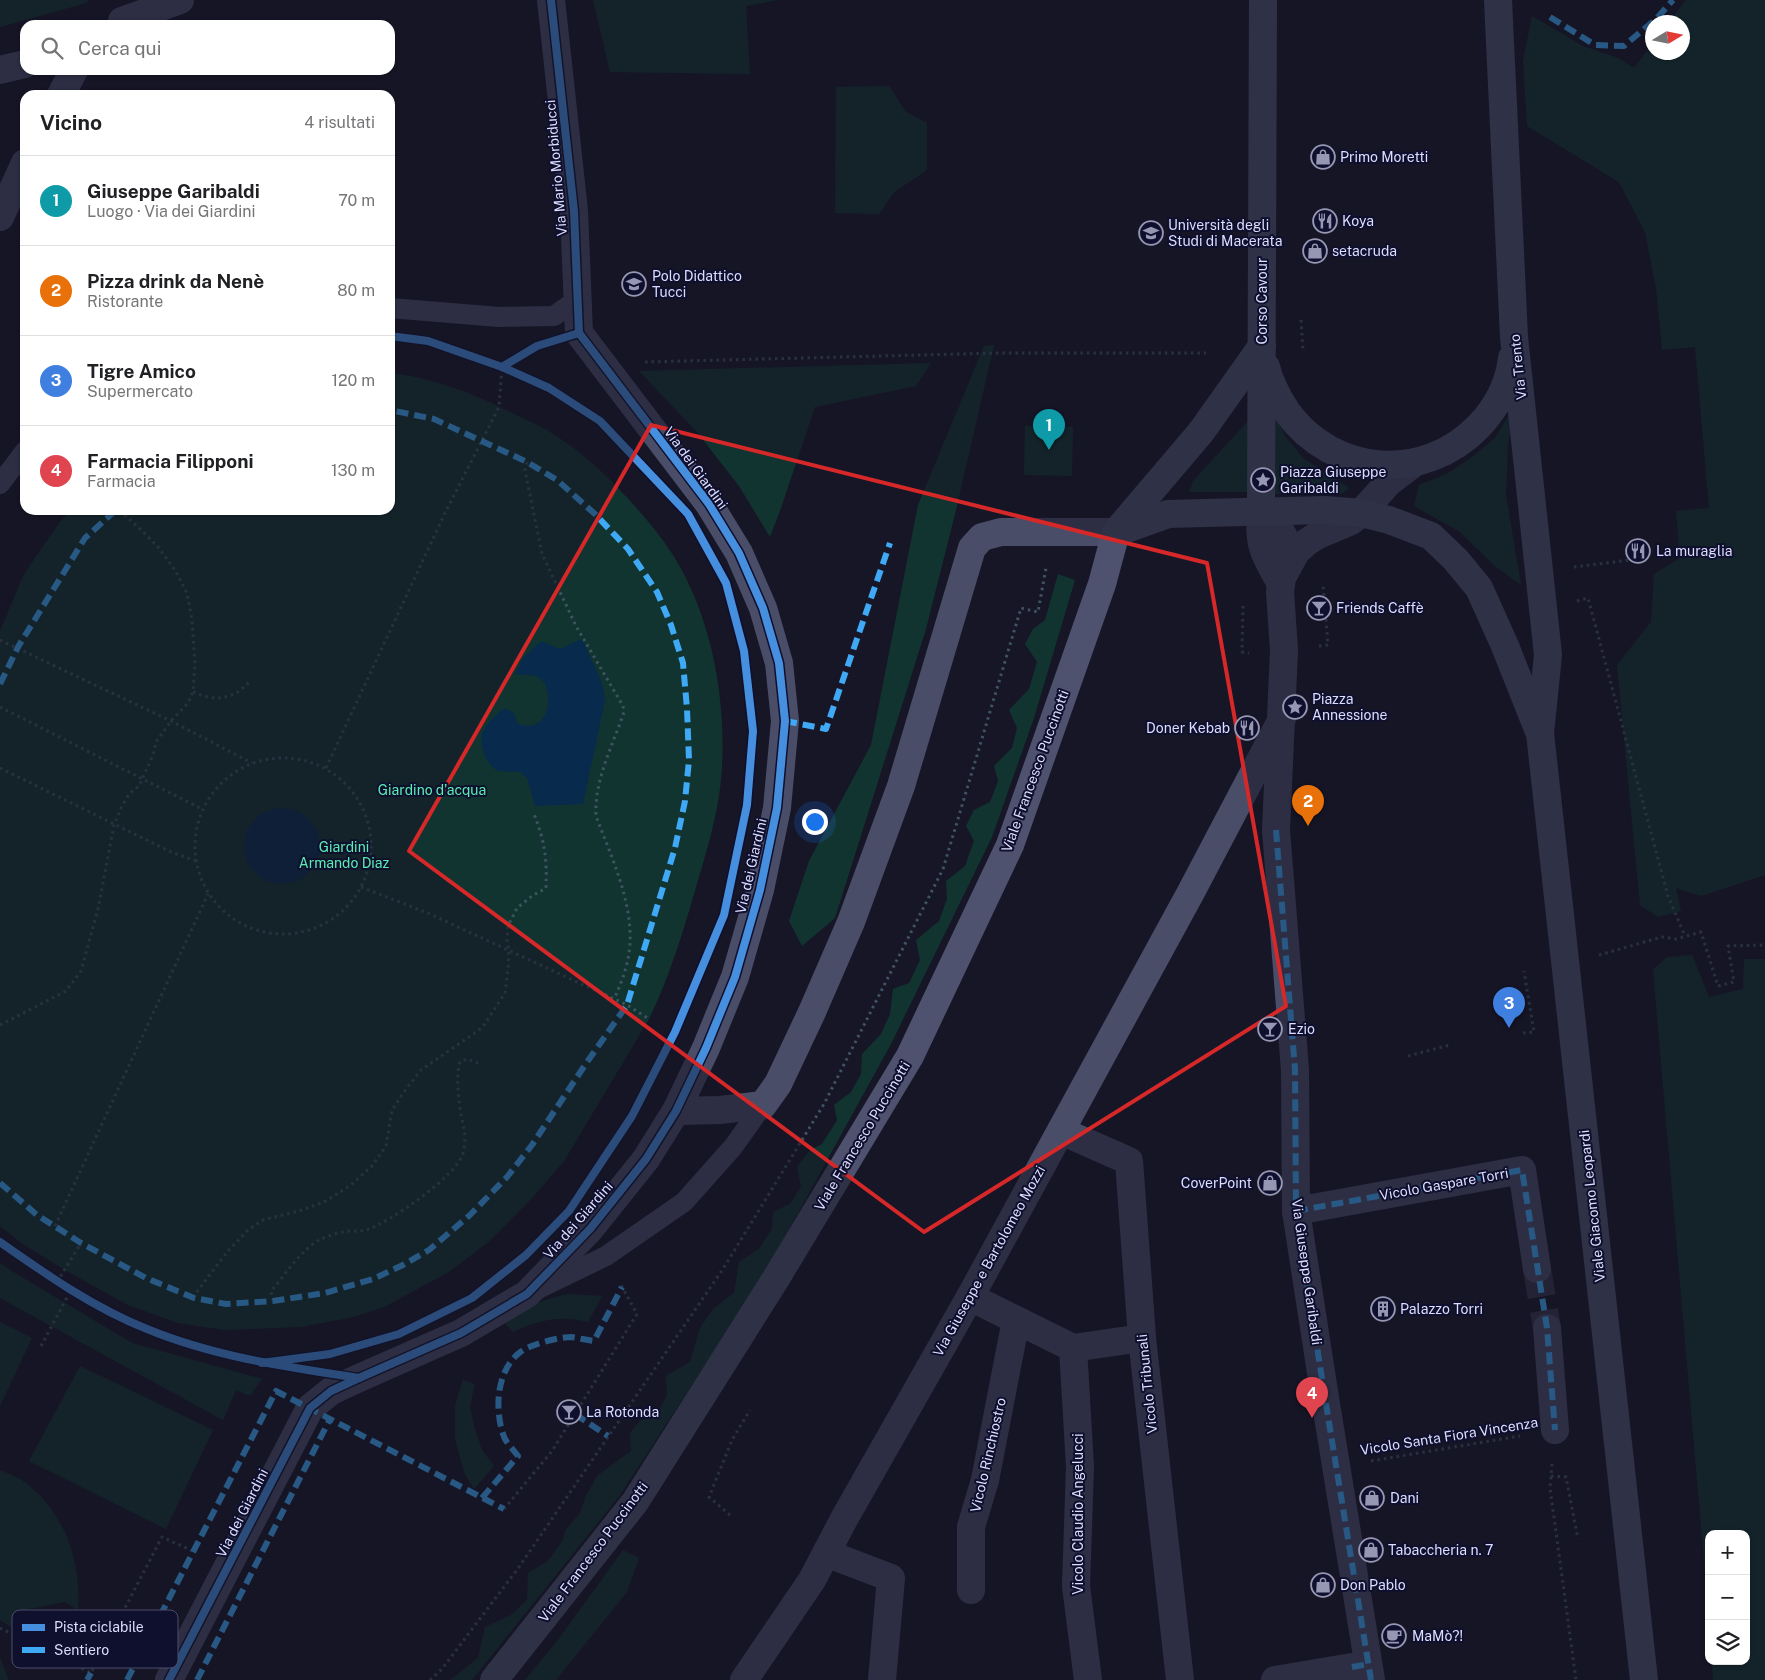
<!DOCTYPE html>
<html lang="it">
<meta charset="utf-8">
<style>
body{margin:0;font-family:"Public Sans",sans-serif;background:#f2f2f2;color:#202124}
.controls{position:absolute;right:15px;bottom:15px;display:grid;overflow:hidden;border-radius:10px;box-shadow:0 1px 4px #0004}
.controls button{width:45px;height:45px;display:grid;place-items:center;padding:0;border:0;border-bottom:1px solid #e0e0e0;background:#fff;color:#202124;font:25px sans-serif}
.compass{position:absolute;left:1645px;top:15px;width:45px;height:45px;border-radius:50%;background:#fff;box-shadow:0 1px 4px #0004;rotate:80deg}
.you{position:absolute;left:814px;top:821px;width:18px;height:18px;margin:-12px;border:4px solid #fff;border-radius:50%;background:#1a73e8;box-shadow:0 0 0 8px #1a73e833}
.badge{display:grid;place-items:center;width:32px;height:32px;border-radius:50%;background:#0b8043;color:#fff;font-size:16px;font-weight:700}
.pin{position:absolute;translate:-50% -41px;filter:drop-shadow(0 1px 2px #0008)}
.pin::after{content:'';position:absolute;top:26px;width:18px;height:15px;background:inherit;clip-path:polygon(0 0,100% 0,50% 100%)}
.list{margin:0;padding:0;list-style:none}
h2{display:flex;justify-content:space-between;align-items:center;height:65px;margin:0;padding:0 20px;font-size:21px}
h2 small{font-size:16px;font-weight:400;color:#757577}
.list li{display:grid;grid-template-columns:32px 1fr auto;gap:15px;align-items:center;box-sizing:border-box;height:90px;padding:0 20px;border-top:1px solid #e0e0e0}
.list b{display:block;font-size:19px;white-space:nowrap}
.list p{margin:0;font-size:16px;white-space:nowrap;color:#757577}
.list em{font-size:16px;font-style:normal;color:#757577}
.icon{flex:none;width:28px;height:28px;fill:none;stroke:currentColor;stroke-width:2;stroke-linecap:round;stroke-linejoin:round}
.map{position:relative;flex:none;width:1765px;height:1680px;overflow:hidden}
.search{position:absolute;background:#fff;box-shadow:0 1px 4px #0004;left:20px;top:20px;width:375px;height:55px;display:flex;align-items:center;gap:12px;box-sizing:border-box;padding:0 18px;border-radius:15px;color:#757577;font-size:19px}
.panel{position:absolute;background:#fff;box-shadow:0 1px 4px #0004;left:20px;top:90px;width:375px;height:425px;border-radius:15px}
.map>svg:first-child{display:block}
.green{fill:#123430}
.water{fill:#072a4d}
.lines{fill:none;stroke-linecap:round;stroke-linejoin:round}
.pedestrian-tunnel{stroke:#343447;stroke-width:28;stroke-dasharray:28 14;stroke-linecap:butt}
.path{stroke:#405362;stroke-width:3;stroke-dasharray:2.5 4;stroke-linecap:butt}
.service{stroke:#4a4d68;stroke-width:20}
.pedestrian{stroke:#4a4d68;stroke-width:28}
.minor{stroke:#4a4d68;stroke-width:28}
.secondary{stroke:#4e526e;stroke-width:28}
.quiet{stroke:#3fa9f5;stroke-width:6;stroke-dasharray:12 6;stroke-linecap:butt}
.cycleway-casing{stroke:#0f0f2e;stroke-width:11}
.cycleway{stroke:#468fdf;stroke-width:8}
.marked{fill:none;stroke:#d62828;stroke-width:4;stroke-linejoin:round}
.labels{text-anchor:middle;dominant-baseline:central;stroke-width:4;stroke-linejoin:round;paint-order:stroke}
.poi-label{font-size:14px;fill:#dcddff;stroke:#0f0f2e;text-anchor:start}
.street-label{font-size:14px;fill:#dcddff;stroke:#0f0f2e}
.park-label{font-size:14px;fill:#5aedb2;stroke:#0f0f2e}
.key{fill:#0f0f2e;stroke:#4c4d6d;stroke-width:1}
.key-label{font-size:14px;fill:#dcddff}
</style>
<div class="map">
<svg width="1765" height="1680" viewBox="0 0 1765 1680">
<rect width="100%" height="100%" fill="#161627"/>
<!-- green -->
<g class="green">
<path d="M0,0H89L86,3L0,27Z"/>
<path d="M593,0H778L746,6L750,74L610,72Z"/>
<path d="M1686,0H1765V875L1701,896L1676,888L1681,911L1658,917L1640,905L1617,665L1651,622L1654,574L1680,558L1676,511L1709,508L1695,347L1662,350L1656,288L1645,232L1619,182L1527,126L1523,61L1532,16L1583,46L1618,58L1634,68L1652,44V52H1682V22H1669Z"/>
<path d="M889,86L906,112L927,123V170L894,192L879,214L835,213L836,87Z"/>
<path d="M994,345L955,514L926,629L835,918L802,946L789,921L809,861L871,745L918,505L984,346Z"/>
<path d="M931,363L916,386L815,407L781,508L770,537L739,486L697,432L639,371Z"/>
<path d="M390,373C436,378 479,396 520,417C531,422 543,427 553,434C577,449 598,467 617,487C637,508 657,530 673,555C711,615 726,697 722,767C720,810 706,853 694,894C682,936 668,980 649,1019L564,1161L533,1197L492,1239L449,1272L384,1307L353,1317L301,1327L225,1330L178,1323L128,1305L65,1270L23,1244L0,1226V631L24,574L60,522L71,510H390Z"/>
<path d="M1512,410L1508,447L1506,494L1521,585L1496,567L1460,532L1414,506L1419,485L1447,474L1472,457L1495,438Z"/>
<path d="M1250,419L1248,492H1189L1193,481Z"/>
<path d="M1279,420L1285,436L1303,458L1349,488L1342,494H1273L1274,421Z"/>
<path d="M1025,426L1073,427L1072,476L1024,475Z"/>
<path d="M1058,574L1075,580L1034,718L992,837L891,1044L765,1273L620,1495L472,1680H450L478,1658L485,1627L511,1615L527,1600L528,1573L548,1561L563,1540L565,1531L580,1513L585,1498L597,1476L631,1451L630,1433L640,1421L657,1415L667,1395L666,1376L690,1362L700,1328L713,1309L734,1293L739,1262L759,1249L772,1229L773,1212L790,1204L801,1187L797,1167L810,1150L822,1144L837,1120L834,1105L851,1092L861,1074L862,1054L881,1034L890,1014L893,989L909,983L920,960L916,940L939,921L947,899L946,881L965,866L974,841L966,826L974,810L990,802L998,781L994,766L1012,748L1017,728L1009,710L1029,689L1037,662L1025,644L1033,629L1045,620Z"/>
<path d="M1692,955L1709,997L1743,989L1744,959H1765V1680H1713L1712,1661H1746V1534H1709V1619L1653,970L1667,957Z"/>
<path d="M0,1263L10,1270L132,1343L262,1379L250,1396L236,1390L223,1420L0,1298Z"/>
<path d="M568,1294L602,1296L588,1322C560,1315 538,1320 513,1332L503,1321C522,1306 544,1300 568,1294Z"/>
<path d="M0,1322L32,1338L0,1406Z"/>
<path d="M80,1366L213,1430L166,1529L29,1461Z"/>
<path d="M463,1380L475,1384L470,1406L474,1426L482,1450L494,1466L474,1489L464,1472L455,1439V1405Z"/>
<path d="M0,1470C9,1474 20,1478 27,1484C66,1515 81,1562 78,1610L65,1602L18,1611L11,1627L0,1620Z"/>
<path d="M623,1550L639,1558L627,1592L556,1680H525L558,1640Z"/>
<path d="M0,1658L9,1680H0Z"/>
</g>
<!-- water -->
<g class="water">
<path d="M582,639L602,683L605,700L583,804L535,806L528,780L521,772L498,771C486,765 478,745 483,732C487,723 497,713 505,708L514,713L517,723C533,731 547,721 548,704C549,697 547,690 545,683L537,676L515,674L523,658L541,641L560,649Z"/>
<circle cx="282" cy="846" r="38"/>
</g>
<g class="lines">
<!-- pedestrian-tunnel -->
<path class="pedestrian-tunnel" d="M1537,1269L1547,1328"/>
<!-- path -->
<g class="path">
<path d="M1301,320L1303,351"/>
<path d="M645,362L998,353H1206"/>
<path d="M527,462L525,470L542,554L576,626L623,706L624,712C613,745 594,780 596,816C611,856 632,900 630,943C629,963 622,982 614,999"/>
<path d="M1574,567L1638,559V551"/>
<path d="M1577,601L1588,598L1668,896L1685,936"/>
<path d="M1243,606L1242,652L1249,653"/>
<path d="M0,640L171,721L252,763"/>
<path d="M1319,646L1328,645L1323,584"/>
<path d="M193,692C216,702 233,700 250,681"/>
<path d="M0,707L202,809"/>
<circle cx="283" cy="846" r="88"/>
<path d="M0,768L171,852L196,861"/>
<path d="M326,768L445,513L499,407L502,367"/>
<path d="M361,887L430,914L627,1005L649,1019"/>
<path d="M1599,955L1662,937L1676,939L1701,932L1718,986L1734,982L1728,946L1765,945"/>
<path d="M0,1025L66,991L81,971L98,909L114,825L121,808L129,794L139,786L153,755L156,742L171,721L188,703L193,692L195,664L192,620L187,593L175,570L158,547L139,528L119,510"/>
<path d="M1523,1033L1534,1032L1524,971"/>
<path d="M1408,1056L1450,1045"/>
<path d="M55,1226L208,894"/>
<path d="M57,1282L81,1243"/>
<path d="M194,1298L198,1290L228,1251L247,1231L263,1220L302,1210L324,1202L351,1185L372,1166L386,1146L392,1110L406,1089L421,1070L482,1028L505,993L508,969L509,951L507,940L508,926L517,908L532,896L546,888C547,858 545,842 534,814"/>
<path d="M273,1301L271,1291C286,1274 301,1249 321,1239C328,1236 337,1233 343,1232C351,1230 359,1232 366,1230C389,1223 457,1176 463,1153C468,1136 462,1124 460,1108C458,1093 456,1076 460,1062L467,1059L480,1064"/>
<path d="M41,1346L71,1290"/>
<path d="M1371,1461L1520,1436"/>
<path d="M1552,1464L1550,1488L1576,1680"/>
<path d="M1551,1476L1566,1477L1578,1539"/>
<path d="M504,1509L552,1451L637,1314L620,1283"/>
<path d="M730,1515L709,1497L732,1440L750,1410"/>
<path d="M0,1628L91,1673L162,1537L193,1551"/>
<path d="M430,1680L442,1669L519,1567L723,1269L824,1104L943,869L1021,608L1038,612L1046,568"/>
</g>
<!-- service -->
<g class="service">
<path d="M390,308L499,317L554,316L578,299"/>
<path d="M0,484L25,451"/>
<path d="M538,1289L606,1256L684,1202L733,1147L763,1105"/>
</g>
<!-- pedestrian -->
<g class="pedestrian">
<path d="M1276,830L1295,1070L1296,1211L1325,1398L1371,1680"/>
<path d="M1296,1211L1522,1170L1537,1269"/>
<path d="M1547,1328L1555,1430"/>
</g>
<!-- minor -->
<g class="minor">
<path d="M122,21L180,0"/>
<path d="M0,70L25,64"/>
<path d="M61,95L74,70"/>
<path d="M0,217L25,163"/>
<path d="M1261,512L1279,528L1284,537L1286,547L1280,592L1284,650L1276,830"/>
<path d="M1261,512C1258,545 1264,554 1280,582"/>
<path d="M1284,574L1296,552L1307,542L1318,535L1351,521L1361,513L1389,482L1414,463"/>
<path d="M676,1111L720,1110L763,1105L778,1084L812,1012L851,922L901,786L972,548L982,537L1001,532H1116"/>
<path d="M1061,1131L1129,1161L1142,1338L1180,1680"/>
<path d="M970,1297L1073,1348L1142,1338"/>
<path d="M1073,1348L1080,1467L1076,1586L1088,1680"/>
<path d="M827,1552L836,1557L891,1578L882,1680"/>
<path d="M971,1590V1527L985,1480L1016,1320"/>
<path d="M169,1680L310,1408L331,1391L359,1378L461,1333L527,1294L590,1229L646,1159L676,1111L706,1048L735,977L760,890L777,808L785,721L779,663L763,608L739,553L709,504L579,333L574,211L551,0"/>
<path d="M744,1680L812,1580L844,1519L970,1297L1191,892L1282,719"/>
<path d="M1275,1680L1352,1667"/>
</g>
<!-- secondary -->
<g class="secondary">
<path d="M1498,0L1514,337L1548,655L1540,733L1644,1680"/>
<path d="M1266,367C1270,384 1278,398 1287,412C1334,476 1424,483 1479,426C1497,407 1509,384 1512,358"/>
<path d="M1261,512L1263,0"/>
<path d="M1118,532L1168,514L1325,510L1361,513L1389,520L1431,536L1456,560L1479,588L1505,646L1538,729"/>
<path d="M494,1680L635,1502L775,1280L910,1056L1010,845L1102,584L1116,532L1201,432L1262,346"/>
</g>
<!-- quiet -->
<g class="quiet">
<path d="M1550,17L1595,45L1624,46L1657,18L1673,0"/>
<path d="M0,684L18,647L85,538L116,510"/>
<path d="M785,721L826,729L890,543"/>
<path d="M1276,830L1295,1070L1296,1211L1325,1398L1371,1680"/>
<path d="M0,1183L37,1215L81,1243L146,1278L194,1298L226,1304L273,1301L325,1293L373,1279L403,1265L429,1250L470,1215L507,1177L532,1145L585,1065L627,1005L675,848L685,801L689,760L687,709L683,663L671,625L657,592L628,549L595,514L557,480L527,462L434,419L390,410"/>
<path d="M1296,1211L1522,1170L1547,1328L1555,1430"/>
<path d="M575,1414L608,1436"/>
<path d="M482,1498L518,1456C513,1449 505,1442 503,1434C494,1407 497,1367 523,1350C534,1344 559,1337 571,1337C579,1338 586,1340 594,1341L622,1287"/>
<path d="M1352,1667L1369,1664"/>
<path d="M87,1680L91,1673"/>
<path d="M127,1680L276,1391L504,1509"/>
<path d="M197,1680L330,1419"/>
</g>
<!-- cycleway casing -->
<g class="cycleway-casing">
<g id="cycleway">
<path d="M551,0L574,211L579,333"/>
<path d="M502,367L537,346L579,333"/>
<path d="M0,1242C47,1275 94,1308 147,1329C215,1357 287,1367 359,1378"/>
<path d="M262,1363L330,1354L399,1334L472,1298L526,1255L569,1211L632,1116L675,1032L724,915L747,805L753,731L744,651L726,583L688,514L600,421L549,388L502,367L428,341L390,336"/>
<path d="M169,1680L310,1408L331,1391L359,1378L461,1333L527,1294L590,1229L646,1159L676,1111L706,1048L735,977L760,890L777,808L785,721L779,663L763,608L739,553L709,504L579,333"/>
</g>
</g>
<!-- cycleway -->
<use href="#cycleway" class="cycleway"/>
</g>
<!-- marked area -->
<path d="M0 0H1765V1680H0ZM651,425L1207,563L1286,1006L924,1232L409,851Z" fill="#161627" fill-opacity=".55" fill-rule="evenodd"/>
<path class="marked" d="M651,425L1207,563L1286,1006L924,1232L409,851Z"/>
<!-- icons -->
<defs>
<g id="shop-ring" transform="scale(1.25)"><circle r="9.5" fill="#0f0f2e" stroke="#9797b3" stroke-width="1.5"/><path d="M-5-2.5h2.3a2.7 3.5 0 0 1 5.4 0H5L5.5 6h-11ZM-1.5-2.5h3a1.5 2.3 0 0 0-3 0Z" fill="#9797b3"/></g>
<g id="restaurant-ring" transform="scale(1.25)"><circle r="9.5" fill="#0f0f2e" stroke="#9797b3" stroke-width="1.5"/><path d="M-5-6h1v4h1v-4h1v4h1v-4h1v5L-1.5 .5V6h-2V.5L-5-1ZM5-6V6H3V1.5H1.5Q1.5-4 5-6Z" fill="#9797b3"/></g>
<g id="university-ring" transform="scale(1.25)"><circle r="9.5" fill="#0f0f2e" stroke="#9797b3" stroke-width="1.5"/><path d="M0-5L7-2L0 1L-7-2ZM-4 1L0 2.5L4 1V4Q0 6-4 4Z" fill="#9797b3"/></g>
<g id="sight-ring" transform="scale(1.25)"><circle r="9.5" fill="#0f0f2e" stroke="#9797b3" stroke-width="1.5"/><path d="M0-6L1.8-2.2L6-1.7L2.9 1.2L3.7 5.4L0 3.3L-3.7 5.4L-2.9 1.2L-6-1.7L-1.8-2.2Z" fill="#9797b3"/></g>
<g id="bar-ring" transform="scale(1.25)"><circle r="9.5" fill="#0f0f2e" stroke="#9797b3" stroke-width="1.5"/><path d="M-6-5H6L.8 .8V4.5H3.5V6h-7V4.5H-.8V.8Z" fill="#9797b3"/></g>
<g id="building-ring" transform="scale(1.25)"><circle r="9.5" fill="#0f0f2e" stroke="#9797b3" stroke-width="1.5"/><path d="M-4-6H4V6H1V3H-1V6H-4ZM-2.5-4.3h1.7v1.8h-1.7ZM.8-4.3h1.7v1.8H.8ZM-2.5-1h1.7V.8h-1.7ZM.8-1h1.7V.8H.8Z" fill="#9797b3"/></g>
<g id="cafe-ring" transform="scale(1.25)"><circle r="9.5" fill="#0f0f2e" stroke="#9797b3" stroke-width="1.5"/><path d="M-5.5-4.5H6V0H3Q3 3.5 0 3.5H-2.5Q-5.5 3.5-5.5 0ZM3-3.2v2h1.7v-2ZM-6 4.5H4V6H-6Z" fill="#9797b3"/></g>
</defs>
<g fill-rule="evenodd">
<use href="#shop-ring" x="1323" y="157"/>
<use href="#restaurant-ring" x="1325" y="221"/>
<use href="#university-ring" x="1151" y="233"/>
<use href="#shop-ring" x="1315" y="251"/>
<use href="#university-ring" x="634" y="284"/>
<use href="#sight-ring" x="1263" y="480"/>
<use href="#restaurant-ring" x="1638" y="551"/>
<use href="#bar-ring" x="1319" y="608"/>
<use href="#sight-ring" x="1295" y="707"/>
<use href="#restaurant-ring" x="1247" y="728"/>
<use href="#bar-ring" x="1270" y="1029"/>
<use href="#shop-ring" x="1270" y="1183"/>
<use href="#building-ring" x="1383" y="1309"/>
<use href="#bar-ring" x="569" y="1412"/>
<use href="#shop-ring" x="1372" y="1498"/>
<use href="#shop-ring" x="1371" y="1550"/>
<use href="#shop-ring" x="1323" y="1585"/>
<use href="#cafe-ring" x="1394" y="1636"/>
</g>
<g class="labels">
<!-- poi labels -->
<g class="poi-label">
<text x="1340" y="157">Primo Moretti</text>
<text x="1342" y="221">Koya</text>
<text x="1168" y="225">Università degli<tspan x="1168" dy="16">Studi di Macerata</tspan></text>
<text x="1332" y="251">setacruda</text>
<text x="652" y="276">Polo Didattico<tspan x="652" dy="16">Tucci</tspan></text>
<text x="1280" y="472">Piazza Giuseppe<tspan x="1280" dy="16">Garibaldi</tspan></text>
<text x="1656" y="551">La muraglia</text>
<text x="1336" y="608">Friends Caffè</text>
<text x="1312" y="699">Piazza<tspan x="1312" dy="16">Annessione</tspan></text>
<text x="1230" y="728" text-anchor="end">Doner Kebab</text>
<text x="1288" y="1029">Ezio</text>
<text x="1252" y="1183" text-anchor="end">CoverPoint</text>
<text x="1400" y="1309">Palazzo Torri</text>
<text x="586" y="1412">La Rotonda</text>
<text x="1390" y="1498">Dani</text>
<text x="1388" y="1550">Tabaccheria n. 7</text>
<text x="1340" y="1585">Don Pablo</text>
<text x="1412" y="1636">MaMò?!</text>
</g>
<!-- street labels -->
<g class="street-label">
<text transform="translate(556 168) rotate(-95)">Via Mario Morbiducci</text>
<text transform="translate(1262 301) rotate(-90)">Corso Cavour</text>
<text transform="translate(1518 367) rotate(-96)">Via Trento</text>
<text transform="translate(696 468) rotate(54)">Via dei Giardini</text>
<text transform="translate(1035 771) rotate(-70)">Viale Francesco Puccinotti</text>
<text transform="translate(751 866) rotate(-77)">Via dei Giardini</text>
<text transform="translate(862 1136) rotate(-59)">Viale Francesco Puccinotti</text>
<text transform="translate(1444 1184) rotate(-10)">Vicolo Gaspare Torri</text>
<text transform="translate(1592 1206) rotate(-96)">Viale Giacomo Leopardi</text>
<text transform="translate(578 1220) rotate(-49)">Via dei Giardini</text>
<text transform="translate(989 1261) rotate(-61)">Via Giuseppe e Bartolomeo Mozzi</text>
<text transform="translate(1307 1272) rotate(82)">Via Giuseppe Garibaldi</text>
<text transform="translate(1147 1384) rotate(-96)">Vicolo Tribunali</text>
<text transform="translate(1449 1436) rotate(-9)">Vicolo Santa Fiora Vincenza</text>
<text transform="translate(988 1455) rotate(-77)">Vicolo Rinchiostro</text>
<text transform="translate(242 1513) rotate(-63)">Via dei Giardini</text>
<text transform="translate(1078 1514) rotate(-90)">Vicolo Claudio Angelucci</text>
<text transform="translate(593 1552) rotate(-53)">Viale Francesco Puccinotti</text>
</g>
<!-- park labels -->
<g class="park-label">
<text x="432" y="790">Giardino d'acqua</text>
<text x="344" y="847">Giardini<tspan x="344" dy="16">Armando Diaz</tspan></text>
</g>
</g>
<!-- legend -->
<rect x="12" y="1610" width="166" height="58" rx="8" class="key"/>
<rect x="22" y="1624" width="23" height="7" fill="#468fdf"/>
<rect x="22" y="1647" width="23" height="6" fill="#3fa9f5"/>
<g class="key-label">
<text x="54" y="1632">Pista ciclabile</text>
<text x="54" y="1655">Sentiero</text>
</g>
</svg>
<div class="controls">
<button>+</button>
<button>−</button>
<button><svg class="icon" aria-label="layers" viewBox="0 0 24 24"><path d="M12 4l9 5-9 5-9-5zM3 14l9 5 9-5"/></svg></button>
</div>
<svg class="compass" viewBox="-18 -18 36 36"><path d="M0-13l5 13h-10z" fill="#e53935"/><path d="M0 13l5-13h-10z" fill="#757577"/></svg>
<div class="you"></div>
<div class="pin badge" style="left:1049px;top:450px;background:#0f9aa8">1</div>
<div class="pin badge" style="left:1308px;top:826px;background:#e8710a">2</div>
<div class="pin badge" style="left:1509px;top:1028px;background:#3f7fe0">3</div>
<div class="pin badge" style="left:1312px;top:1418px;background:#e0444e">4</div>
<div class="search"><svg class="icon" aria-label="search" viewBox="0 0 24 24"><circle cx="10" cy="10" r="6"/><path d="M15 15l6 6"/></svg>Cerca qui</div>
<section class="panel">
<h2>Vicino<small>4 risultati</small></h2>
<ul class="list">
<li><span class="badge" style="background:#0f9aa8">1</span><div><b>Giuseppe Garibaldi</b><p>Luogo · Via dei Giardini</p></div><em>70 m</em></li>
<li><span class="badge" style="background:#e8710a">2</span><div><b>Pizza drink da Nenè</b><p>Ristorante</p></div><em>80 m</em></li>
<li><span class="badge" style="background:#3f7fe0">3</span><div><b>Tigre Amico</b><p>Supermercato</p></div><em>120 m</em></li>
<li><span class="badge" style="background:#e0444e">4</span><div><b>Farmacia Filipponi</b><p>Farmacia</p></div><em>130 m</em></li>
</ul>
</section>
</div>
